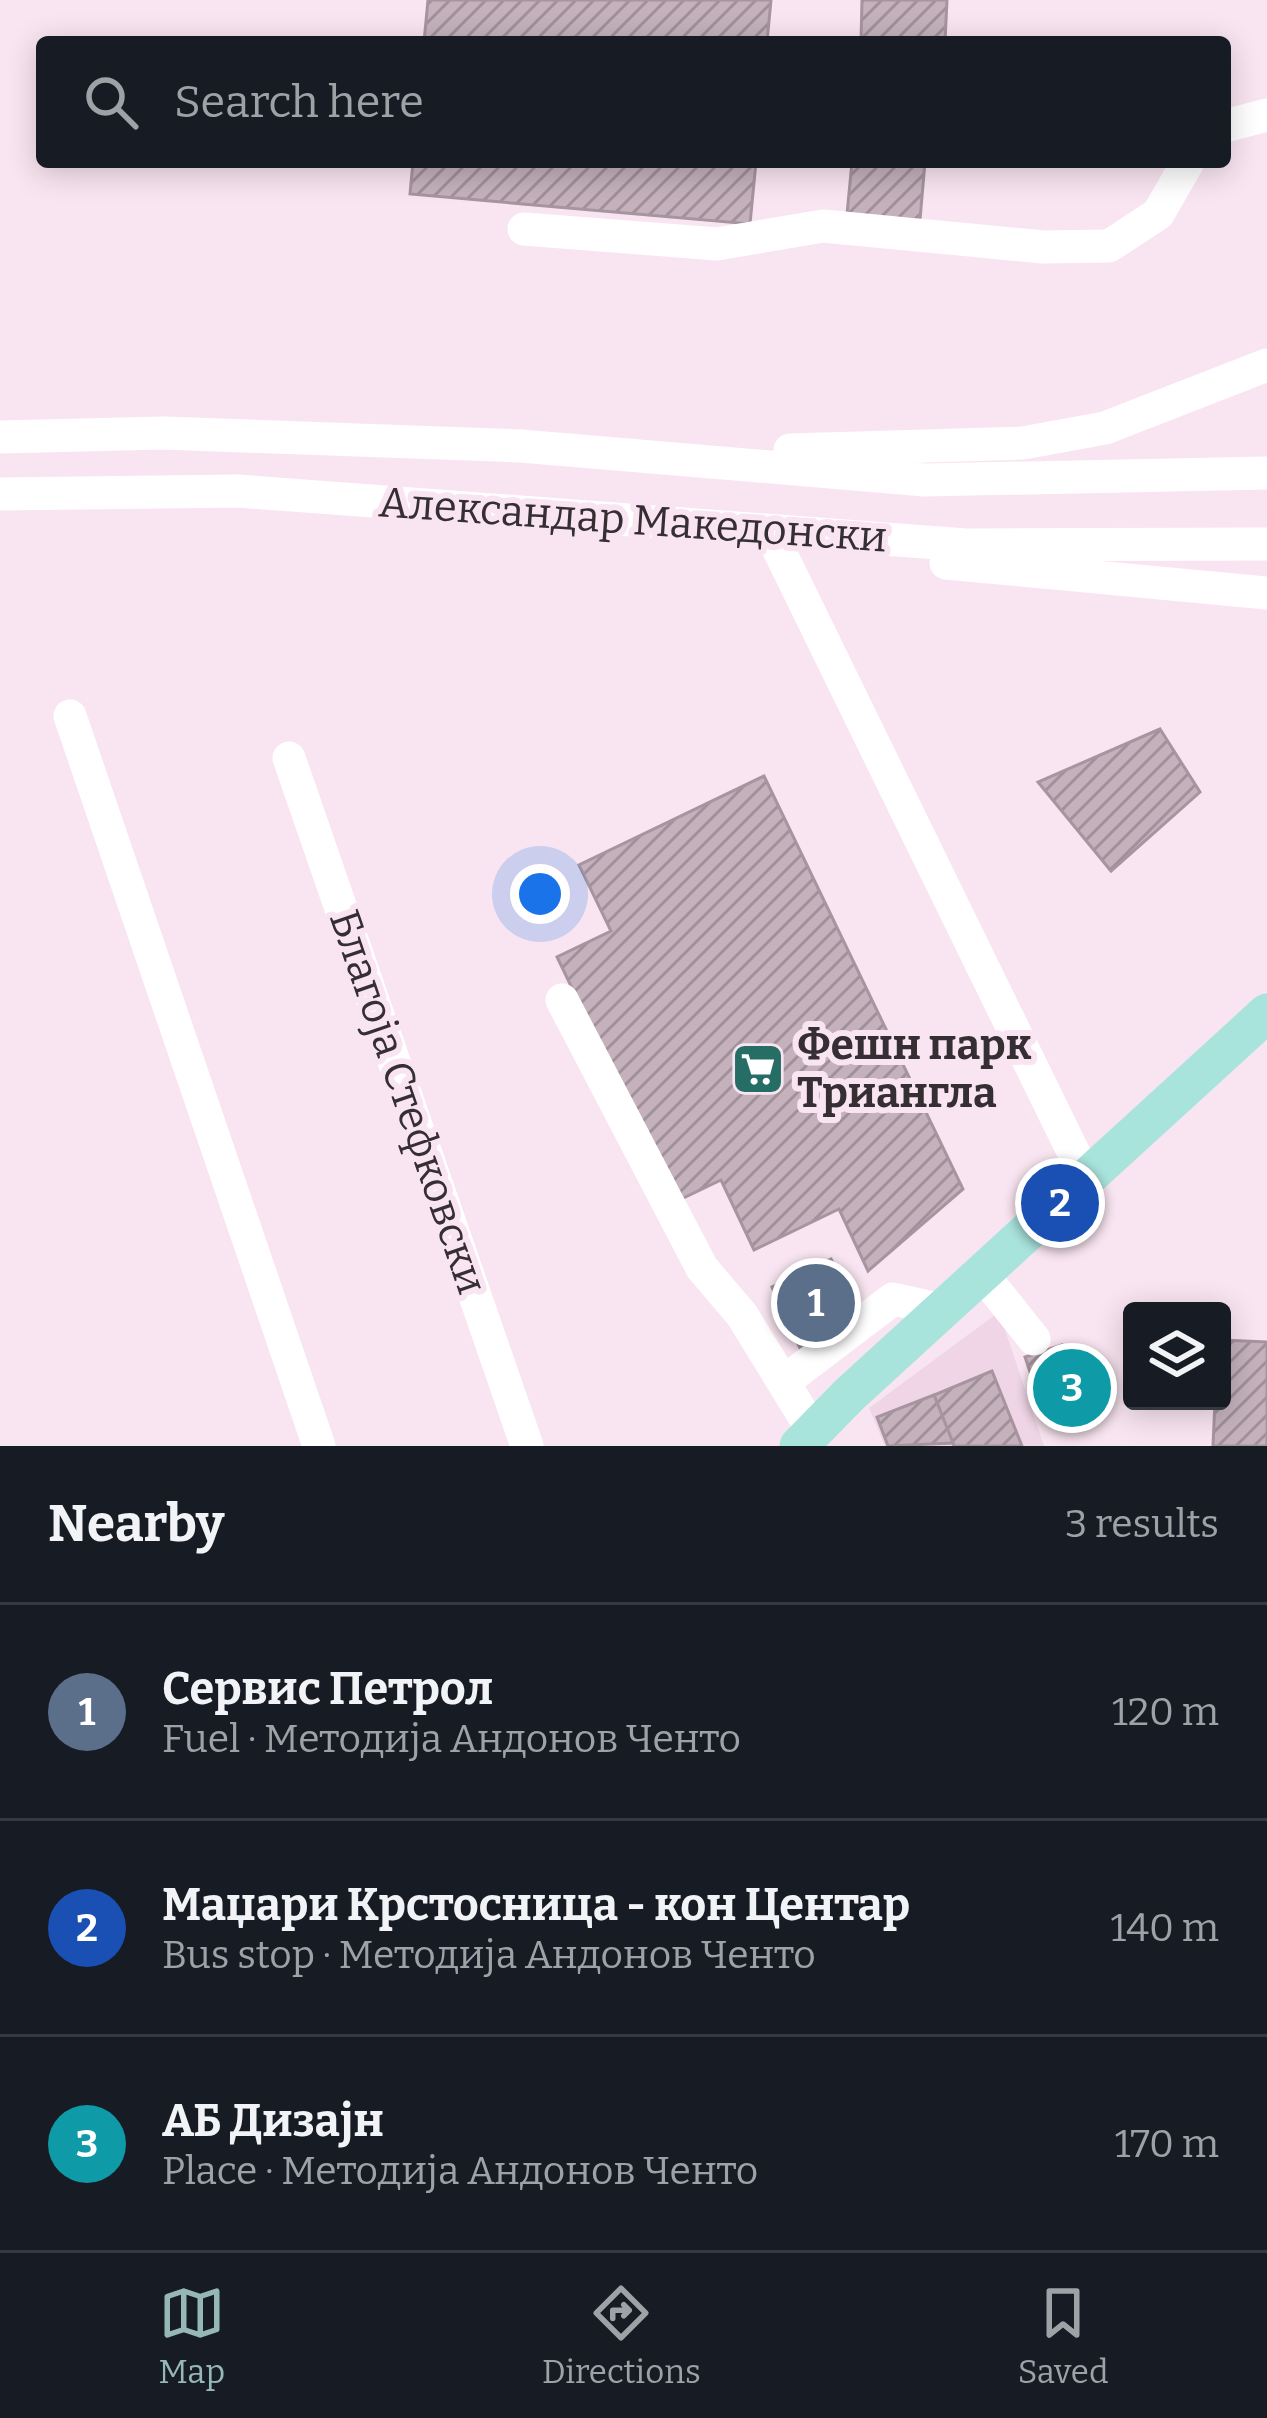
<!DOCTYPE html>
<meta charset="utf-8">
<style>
body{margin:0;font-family:Bitter,serif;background:#20242c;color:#f1f3f6}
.controls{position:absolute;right:36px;bottom:36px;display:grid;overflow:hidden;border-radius:12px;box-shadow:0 6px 30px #0003}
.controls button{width:108px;height:108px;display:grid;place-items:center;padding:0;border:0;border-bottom:3px solid #363941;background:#171b24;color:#f1f3f6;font:60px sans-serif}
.you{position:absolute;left:540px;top:894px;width:42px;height:42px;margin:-30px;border:9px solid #fff;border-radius:50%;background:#1a73e8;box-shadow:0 0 0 18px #1a73e833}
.badge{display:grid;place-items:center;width:78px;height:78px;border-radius:50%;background:#95b7b5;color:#fff;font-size:39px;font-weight:700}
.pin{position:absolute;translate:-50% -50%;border:6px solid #fff;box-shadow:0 3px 12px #0006}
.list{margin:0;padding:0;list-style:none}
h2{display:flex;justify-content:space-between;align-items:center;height:156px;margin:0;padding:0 48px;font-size:51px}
h2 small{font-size:39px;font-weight:400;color:#9ea1a6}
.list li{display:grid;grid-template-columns:78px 1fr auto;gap:36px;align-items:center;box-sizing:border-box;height:216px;padding:0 48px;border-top:3px solid #363941}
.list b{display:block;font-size:45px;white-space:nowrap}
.list p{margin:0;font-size:39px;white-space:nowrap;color:#9ea1a6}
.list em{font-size:39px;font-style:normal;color:#9ea1a6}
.icon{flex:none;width:66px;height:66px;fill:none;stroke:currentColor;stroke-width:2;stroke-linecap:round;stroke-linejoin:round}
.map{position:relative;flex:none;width:1267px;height:1446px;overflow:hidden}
.search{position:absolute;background:#171b24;box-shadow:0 6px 30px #0003;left:36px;right:36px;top:36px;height:132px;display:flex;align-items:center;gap:30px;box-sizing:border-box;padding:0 42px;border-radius:12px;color:#9ea1a6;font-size:45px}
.sheet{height:804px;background:#171b24}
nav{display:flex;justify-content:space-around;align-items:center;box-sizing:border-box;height:168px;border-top:3px solid #363941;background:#171b24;font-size:33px;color:#9ea1a6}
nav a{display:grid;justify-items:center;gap:6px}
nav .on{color:#95b7b5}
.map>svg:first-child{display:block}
.built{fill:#efd5e5}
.building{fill:url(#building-hatch);stroke:#a6949f;stroke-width:3}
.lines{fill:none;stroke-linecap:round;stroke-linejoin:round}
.minor{stroke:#fff;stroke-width:33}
.major{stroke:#a8e3dc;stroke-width:39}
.labels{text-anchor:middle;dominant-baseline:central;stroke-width:12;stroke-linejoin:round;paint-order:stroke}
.street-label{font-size:42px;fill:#352e32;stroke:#f9e5f1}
.poi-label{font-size:42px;font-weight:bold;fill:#352e32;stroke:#f9e5f1;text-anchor:start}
</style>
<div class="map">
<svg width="1267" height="1446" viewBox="0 0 1267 1446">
<defs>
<pattern id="building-hatch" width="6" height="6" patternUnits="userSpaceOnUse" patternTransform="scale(3)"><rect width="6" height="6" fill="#c4b1bc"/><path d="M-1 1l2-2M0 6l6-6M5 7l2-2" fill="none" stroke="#a09099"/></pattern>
</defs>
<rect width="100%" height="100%" fill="#f9e5f1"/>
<!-- built -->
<path class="built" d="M999,1312L1044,1446H885L869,1408Z"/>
<!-- building -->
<g class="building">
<path d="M428,0H771L767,42H424Z"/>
<path d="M862,0H947L945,42H861Z"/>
<path d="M413,162H756L750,224L410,194Z"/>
<path d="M852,162H925L920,220L847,214Z"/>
<path d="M1160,729L1200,792L1111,871L1038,782Z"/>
<path d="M764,776L963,1189L868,1271L839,1209L754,1250L721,1180L675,1202L557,957L611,931L579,865Z"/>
<path d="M831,1259L860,1320L800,1348L772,1287Z"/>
<path d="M1222,1340L1267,1342V1446H1213L1215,1401H1222Z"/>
<path d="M1062,1345L1073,1378L1101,1368L1112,1398L1046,1420L1025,1357Z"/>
<path d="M992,1371L1022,1446H954L934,1395Z"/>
<path d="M934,1395L953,1443L888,1446L877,1417Z"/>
</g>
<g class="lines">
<!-- minor -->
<g class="minor">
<path d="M1225,126L1267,115"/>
<path d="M524,229L717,244L823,226L1043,247L1109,246L1158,214L1188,162"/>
<path d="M0,437L163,433L521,446L925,480L1267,473"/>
<path d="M790,450L1023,443L1105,428L1267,365"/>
<path d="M0,494L238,491L966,545L1267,544"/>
<path d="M775,542L1086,1178"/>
<path d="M946,563L1267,593"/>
<path d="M70,716L319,1446"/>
<path d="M289,758L527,1446"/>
<path d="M562,1000L702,1268L742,1315L807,1421"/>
<path d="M982,1274L1034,1339"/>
<path d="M785,1381L893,1299L943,1310"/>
</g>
<!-- major -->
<path class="major" d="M799,1446L850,1394L1267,1013"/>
</g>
<!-- icons -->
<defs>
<g id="supermarket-square" transform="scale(2.7)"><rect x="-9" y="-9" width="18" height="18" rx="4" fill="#256d65" stroke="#f9e5f1"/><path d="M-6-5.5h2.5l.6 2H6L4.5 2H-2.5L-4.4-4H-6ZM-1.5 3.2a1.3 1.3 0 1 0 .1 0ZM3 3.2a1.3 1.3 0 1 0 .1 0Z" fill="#fff"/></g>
</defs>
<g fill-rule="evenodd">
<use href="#supermarket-square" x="758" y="1069"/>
</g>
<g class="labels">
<!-- street labels -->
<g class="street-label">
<text transform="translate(633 520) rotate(4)">Александар Македонски</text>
<text transform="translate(408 1102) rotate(71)">Благоја Стефковски</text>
</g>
<!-- poi labels -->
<g class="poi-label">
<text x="797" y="1045">Фешн парк<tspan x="797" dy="48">Триангла</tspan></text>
</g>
</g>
</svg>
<div class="controls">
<button><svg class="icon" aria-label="layers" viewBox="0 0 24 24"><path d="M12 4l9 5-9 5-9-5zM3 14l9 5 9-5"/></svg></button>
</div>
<div class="you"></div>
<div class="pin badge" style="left:816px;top:1303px;background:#5c6f8a">1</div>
<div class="pin badge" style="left:1060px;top:1203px;background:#1a4fb4">2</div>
<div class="pin badge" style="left:1072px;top:1388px;background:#0f9aa8">3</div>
<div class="search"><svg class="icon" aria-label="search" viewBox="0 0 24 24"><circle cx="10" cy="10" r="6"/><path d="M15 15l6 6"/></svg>Search here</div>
</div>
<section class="sheet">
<h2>Nearby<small>3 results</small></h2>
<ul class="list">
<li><span class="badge" style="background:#5c6f8a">1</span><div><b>Сервис Петрол</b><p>Fuel · Методија Андонов Ченто</p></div><em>120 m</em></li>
<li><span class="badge" style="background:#1a4fb4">2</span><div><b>Маџари Крстосница - кон Центар</b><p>Bus stop · Методија Андонов Ченто</p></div><em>140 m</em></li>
<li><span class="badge" style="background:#0f9aa8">3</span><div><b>АБ Дизајн</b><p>Place · Методија Андонов Ченто</p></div><em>170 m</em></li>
</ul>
</section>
<nav>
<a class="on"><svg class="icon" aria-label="map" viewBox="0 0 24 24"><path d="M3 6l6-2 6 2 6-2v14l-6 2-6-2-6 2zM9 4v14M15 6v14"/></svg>Map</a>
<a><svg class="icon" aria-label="directions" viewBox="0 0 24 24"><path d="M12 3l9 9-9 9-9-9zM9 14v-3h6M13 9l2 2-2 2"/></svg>Directions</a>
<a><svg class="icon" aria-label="saved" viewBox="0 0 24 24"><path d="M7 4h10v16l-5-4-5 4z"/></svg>Saved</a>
</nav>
